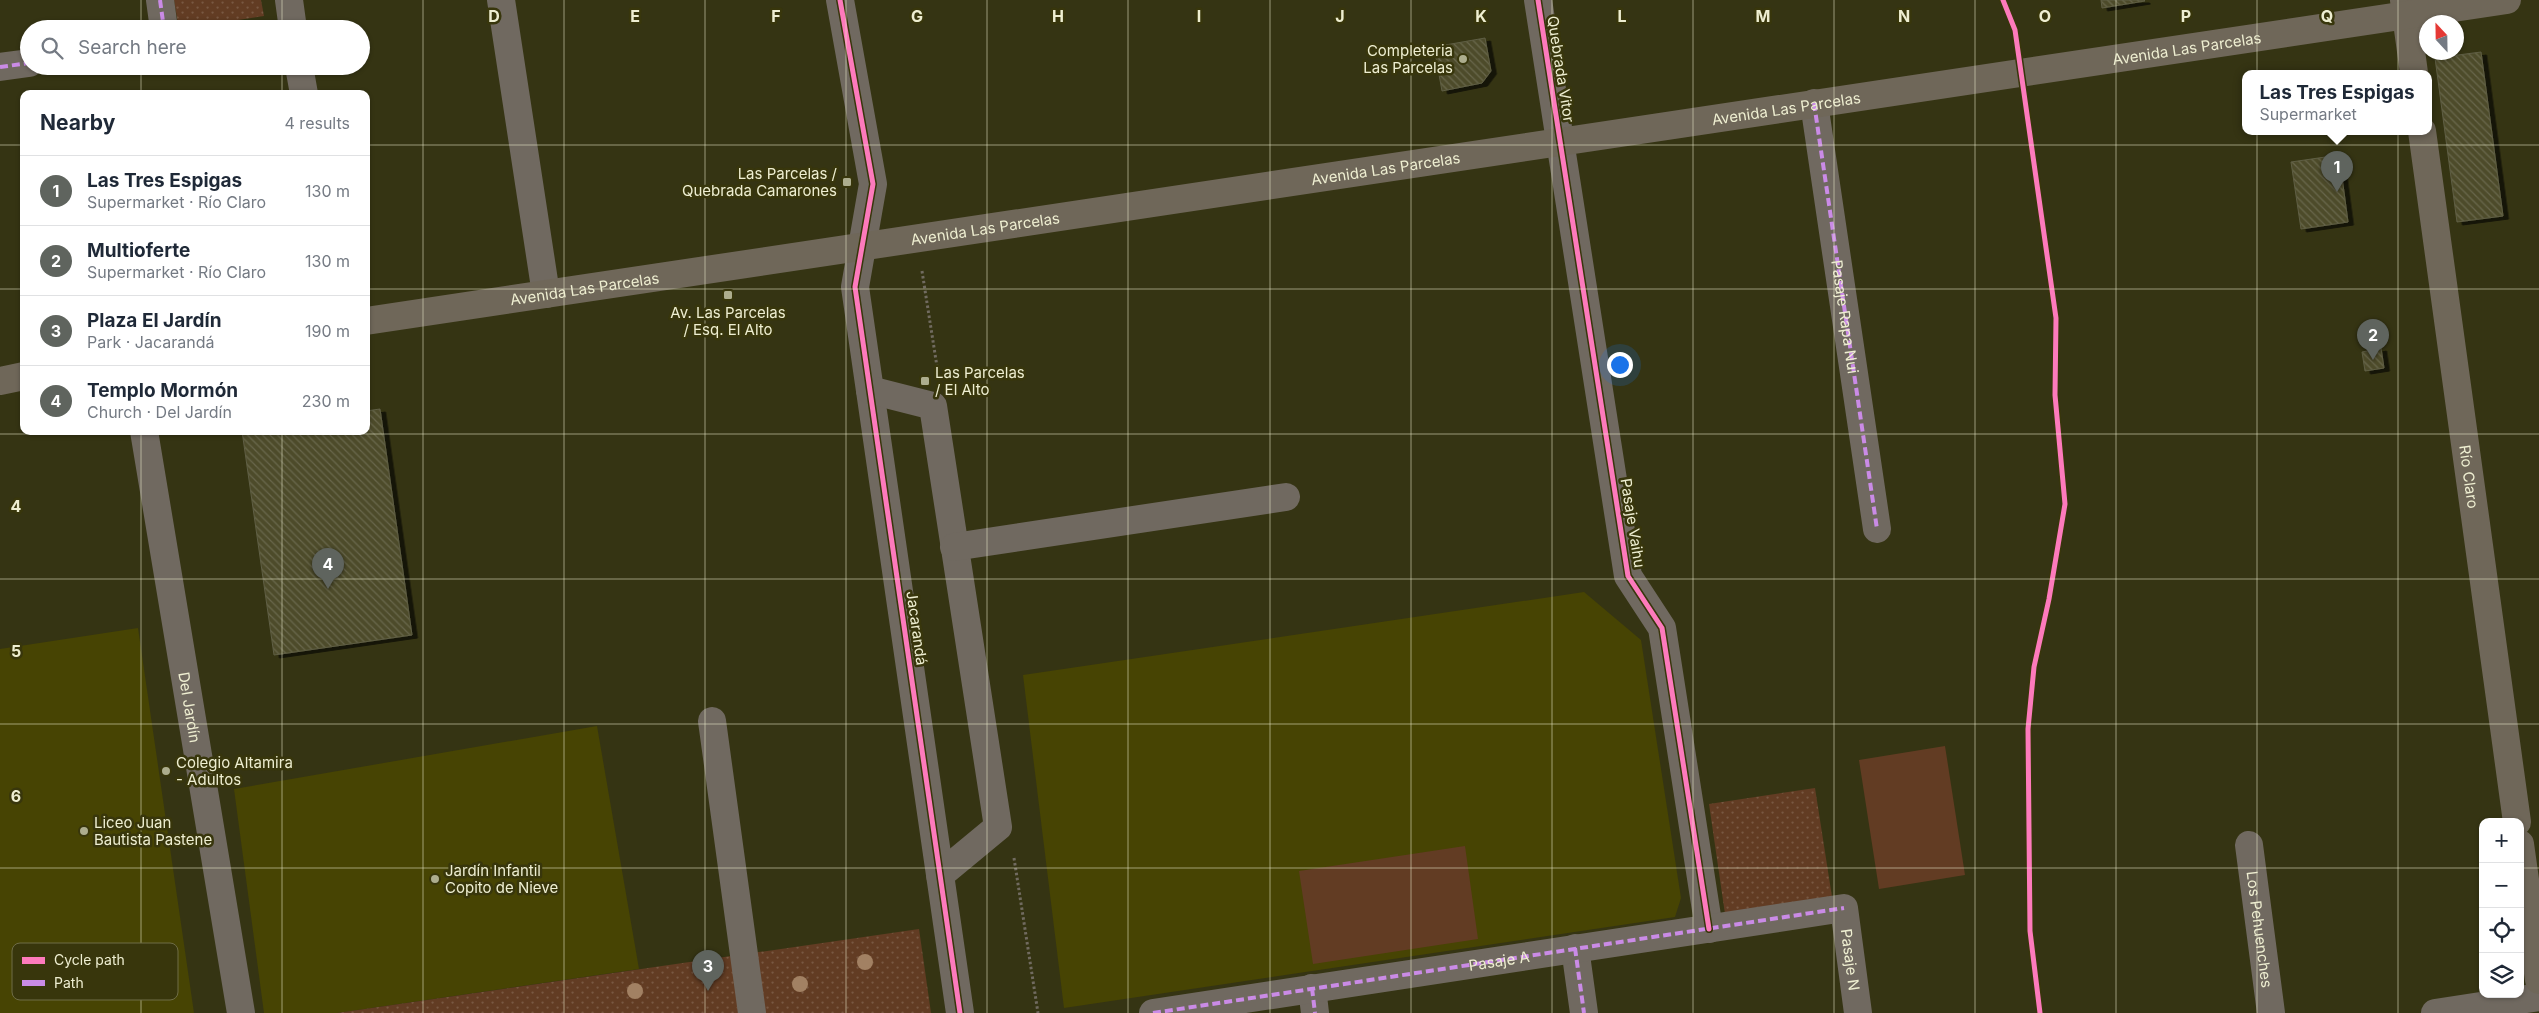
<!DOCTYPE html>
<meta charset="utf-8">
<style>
body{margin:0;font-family:Inter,sans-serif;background:#f2f2f3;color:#1f2937}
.controls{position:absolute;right:15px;bottom:15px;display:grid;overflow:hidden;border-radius:10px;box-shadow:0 1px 4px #0004}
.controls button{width:45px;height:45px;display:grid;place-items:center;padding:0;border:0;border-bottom:1px solid #e0e1e3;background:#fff;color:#1f2937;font:25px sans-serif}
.compass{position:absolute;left:2419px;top:15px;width:45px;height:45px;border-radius:50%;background:#fff;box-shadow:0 1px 4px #0004;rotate:338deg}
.you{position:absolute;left:1619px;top:364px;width:18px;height:18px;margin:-12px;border:4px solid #fff;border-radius:50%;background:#1a73e8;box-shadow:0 0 0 8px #1a73e833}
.badge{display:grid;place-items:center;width:32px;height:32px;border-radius:50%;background:#5f645e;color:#fff;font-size:16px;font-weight:700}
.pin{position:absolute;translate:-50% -41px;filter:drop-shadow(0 1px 2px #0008)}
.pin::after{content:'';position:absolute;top:26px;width:18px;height:15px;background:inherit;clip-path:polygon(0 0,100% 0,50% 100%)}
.popup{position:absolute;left:2242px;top:70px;width:190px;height:65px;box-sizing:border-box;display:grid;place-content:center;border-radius:10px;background:#fff;filter:drop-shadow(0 1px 4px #0005);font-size:16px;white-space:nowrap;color:#747a83}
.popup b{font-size:19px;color:#1f2937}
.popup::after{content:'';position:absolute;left:50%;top:100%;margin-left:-10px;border:10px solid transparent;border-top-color:#fff}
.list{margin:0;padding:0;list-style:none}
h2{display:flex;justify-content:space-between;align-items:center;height:65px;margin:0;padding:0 20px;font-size:21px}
h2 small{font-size:16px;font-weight:400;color:#747a83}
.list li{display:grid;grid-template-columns:32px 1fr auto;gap:15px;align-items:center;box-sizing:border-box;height:70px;padding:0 20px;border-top:1px solid #e0e1e3}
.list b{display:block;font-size:19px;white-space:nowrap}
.list p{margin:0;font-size:16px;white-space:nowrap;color:#747a83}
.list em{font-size:16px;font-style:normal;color:#747a83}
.icon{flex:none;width:28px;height:28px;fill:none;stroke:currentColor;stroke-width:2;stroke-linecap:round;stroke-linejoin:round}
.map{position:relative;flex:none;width:2539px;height:1013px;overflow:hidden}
.search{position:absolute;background:#fff;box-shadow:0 1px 4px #0004;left:20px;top:20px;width:350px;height:55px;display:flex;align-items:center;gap:12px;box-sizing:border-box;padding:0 18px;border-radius:28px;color:#747a83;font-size:19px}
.panel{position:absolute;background:#fff;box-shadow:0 1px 4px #0004;left:20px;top:90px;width:350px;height:345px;border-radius:10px}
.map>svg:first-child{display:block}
.built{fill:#474403}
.green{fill:url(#green-dots)}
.pitch{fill:#623c23}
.building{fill:url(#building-back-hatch);stroke:#5f5e44;filter:url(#shadow)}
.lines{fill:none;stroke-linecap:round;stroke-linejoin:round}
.path{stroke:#716b60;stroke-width:3;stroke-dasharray:2.5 2.5;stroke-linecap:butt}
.minor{stroke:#706960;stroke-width:28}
.major{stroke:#6f6759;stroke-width:28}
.quiet{stroke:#ca8be6;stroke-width:4;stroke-dasharray:8 4;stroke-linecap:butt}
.cycleway-casing{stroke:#38360c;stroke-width:8}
.cycleway{stroke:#fd7abc;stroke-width:5}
.tree{fill:#a28163}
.grid{fill:none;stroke:#eeeed1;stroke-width:1;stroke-opacity:0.55}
.poi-dot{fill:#adad8e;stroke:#38360c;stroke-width:2}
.labels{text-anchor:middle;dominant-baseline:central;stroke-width:5;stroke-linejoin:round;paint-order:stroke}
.street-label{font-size:15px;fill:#eeeed1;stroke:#38360c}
.poi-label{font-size:15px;fill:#eeeed1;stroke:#38360c;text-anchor:start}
.key{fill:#38360c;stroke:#6f6d47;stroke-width:1}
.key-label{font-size:14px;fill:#eeeed1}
.grid-label{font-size:16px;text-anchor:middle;font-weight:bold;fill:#eeeed1;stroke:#38360c;stroke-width:5;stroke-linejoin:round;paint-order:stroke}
</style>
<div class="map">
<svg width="2539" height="1013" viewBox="0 0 2539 1013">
<defs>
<pattern id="green-dots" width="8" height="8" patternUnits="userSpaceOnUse" patternTransform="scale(1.25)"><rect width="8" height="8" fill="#623c23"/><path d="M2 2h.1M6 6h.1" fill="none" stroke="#795842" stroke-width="1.8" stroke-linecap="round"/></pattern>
<pattern id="building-back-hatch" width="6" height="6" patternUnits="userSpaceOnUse" patternTransform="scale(1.25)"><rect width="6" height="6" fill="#4e4c2c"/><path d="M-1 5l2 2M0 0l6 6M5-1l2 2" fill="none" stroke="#68664a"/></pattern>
<filter id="shadow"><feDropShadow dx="5.5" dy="3" stdDeviation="0" flood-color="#0009"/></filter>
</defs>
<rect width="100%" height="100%" fill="#353413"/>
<!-- built -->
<g class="built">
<path d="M1584,592L1641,640L1681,898L1675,917L1064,1008L1023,675Z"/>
<path d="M138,628L194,1013H0V649Z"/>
<path d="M597,726L639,969L337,1013H264L234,789Z"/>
</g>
<!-- green -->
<g class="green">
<path d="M174,0H261L264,16L179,29Z"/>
<path d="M1815,788L1832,897L1725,914L1709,804Z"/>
<path d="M919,929L931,1013H337Z"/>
</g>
<!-- pitch -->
<g class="pitch">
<path d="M1945,746L1965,875L1879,889L1859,760Z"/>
<path d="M1465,846L1478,939L1313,964L1299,871Z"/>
</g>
<!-- building -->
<g class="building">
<path d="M2101,0H2144L2145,1L2102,8Z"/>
<path d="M1485,38L1491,71L1482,83L1442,91L1434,47Z"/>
<path d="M2481,52L2503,216L2457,222L2435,58Z"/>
<path d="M2339,155L2348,222L2301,229L2291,162Z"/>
<path d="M2381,348L2384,368L2365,371L2362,352Z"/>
<path d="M380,409L412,635L274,655L242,431H366V411Z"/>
</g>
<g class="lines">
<!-- path -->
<g class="path">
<path d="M922,271L938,373"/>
<path d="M1014,858L1038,1013"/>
</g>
<!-- minor -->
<g class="minor">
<path d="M160,0L164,29"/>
<path d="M289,0L293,29"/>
<path d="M501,0L546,294"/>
<path d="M840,0L873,184L855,287L960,1013"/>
<path d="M1538,0L1628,576L1662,628L1709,929"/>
<path d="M299,66L304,94"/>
<path d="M0,67L29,63"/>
<path id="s1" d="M1814,103L1877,529"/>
<path d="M870,390L933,406L998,827L940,875"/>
<path id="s2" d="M144,431L241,1013"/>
<path d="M954,547L1286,497"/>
<path d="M712,721L752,1013"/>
<path id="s3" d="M2249,845L2271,1013"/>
<path d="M1575,948L1584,1013"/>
<path d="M1312,988L1315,1013"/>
<path id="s4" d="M1153,1013L1844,908L1858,1013"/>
<path d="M2435,1013L2539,997"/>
</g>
<!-- major -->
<g class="major">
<path d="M2404,0L2414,73"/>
<path id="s5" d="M2422,131L2517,822"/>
<path id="s6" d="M366,321L2507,0"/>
<path d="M0,381L24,376"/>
<path d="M2520,844L2539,980"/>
</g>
<!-- quiet -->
<g class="quiet">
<path d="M160,0L164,29"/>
<path d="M275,29L293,26"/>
<path d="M0,67L29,63"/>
<path d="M1814,103L1877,529"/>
<path d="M1575,948L1584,1013"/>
<path d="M1312,988L1315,1013"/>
<path d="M1153,1013L1844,908"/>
</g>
<!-- cycleway casing -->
<g class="cycleway-casing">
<g id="cycleway">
<path d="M840,0L873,184L855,287L960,1013"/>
<path d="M1538,0L1628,576L1662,628L1709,929"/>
<path d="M2003,0L2015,30L2056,318L2055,395L2065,504L2049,599L2034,667L2028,729L2030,931L2040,1013"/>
</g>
</g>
<!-- cycleway -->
<use href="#cycleway" class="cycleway"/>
</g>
<!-- trees -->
<g class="tree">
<circle cx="865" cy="962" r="8"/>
<circle cx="800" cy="984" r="8"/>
<circle cx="635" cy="991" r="8"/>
</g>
<!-- grid -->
<path class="grid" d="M141,0V29M282,0V29M423,0V1013M564,0V1013M705,0V1013M846,0V1013M987,0V1013M1128,0V1013M1270,0V1013M1411,0V1013M1552,0V1013M1693,0V1013M1834,0V1013M1975,0V1013M2116,0V1013M2257,0V1013M2398,0V1013M141,66V94M282,66V94M0,145H24M366,145H2539M0,289H24M366,289H2539M141,431V1013M282,431V1013M0,434H2539M0,579H2539M0,724H2539M0,868H2483M2520,868H2539"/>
<!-- markers -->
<g class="poi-dot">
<circle cx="1463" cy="59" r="5"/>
<rect x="842" y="177" width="10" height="10" rx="2.5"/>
<rect x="723" y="290" width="10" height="10" rx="2.5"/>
<rect x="920" y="376" width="10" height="10" rx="2.5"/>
<circle cx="166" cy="771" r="5"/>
<circle cx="84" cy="831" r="5"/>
<circle cx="435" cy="879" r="5"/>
</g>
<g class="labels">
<!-- street labels -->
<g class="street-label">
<text stroke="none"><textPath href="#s6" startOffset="1841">Avenida Las Parcelas</textPath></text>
<text transform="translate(1561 69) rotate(81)">Quebrada Vitor</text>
<text stroke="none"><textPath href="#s6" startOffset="1436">Avenida Las Parcelas</textPath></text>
<text stroke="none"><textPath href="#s6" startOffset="1031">Avenida Las Parcelas</textPath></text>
<text stroke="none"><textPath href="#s6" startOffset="626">Avenida Las Parcelas</textPath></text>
<text stroke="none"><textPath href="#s6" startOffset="221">Avenida Las Parcelas</textPath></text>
<text stroke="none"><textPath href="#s1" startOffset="216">Pasaje Rapa Nui</textPath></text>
<text stroke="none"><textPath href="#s5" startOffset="349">Río Claro</textPath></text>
<text transform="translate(1633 523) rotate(81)">Pasaje Vaihu</text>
<text transform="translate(917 628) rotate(82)">Jacarandá</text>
<text stroke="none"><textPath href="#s2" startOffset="280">Del Jardín</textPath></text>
<text stroke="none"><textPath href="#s3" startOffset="85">Los Pehuenches</textPath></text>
<text stroke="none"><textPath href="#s4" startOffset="350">Pasaje A</textPath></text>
<text stroke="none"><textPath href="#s4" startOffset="751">Pasaje N</textPath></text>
</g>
<!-- poi labels -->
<g class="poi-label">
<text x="1453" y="50" text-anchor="end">Completeria<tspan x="1453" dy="17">Las Parcelas</tspan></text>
<text x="837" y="173" text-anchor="end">Las Parcelas /<tspan x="837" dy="17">Quebrada Camarones</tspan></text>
<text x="728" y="312" text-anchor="middle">Av. Las Parcelas<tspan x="728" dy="17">/ Esq. El Alto</tspan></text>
<text x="935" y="372">Las Parcelas<tspan x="935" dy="17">/ El Alto</tspan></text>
<text x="176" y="762">Colegio Altamira<tspan x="176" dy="17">- Adultos</tspan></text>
<text x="94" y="822">Liceo Juan<tspan x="94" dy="17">Bautista Pastene</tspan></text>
<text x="445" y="870">Jardín Infantil<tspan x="445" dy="17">Copito de Nieve</tspan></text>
</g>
</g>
<!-- legend -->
<rect x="12" y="943" width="166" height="57" rx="8" class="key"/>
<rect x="22" y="957" width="23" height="7" fill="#fd7abc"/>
<rect x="22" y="980" width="23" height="6" fill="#ca8be6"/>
<g class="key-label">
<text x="54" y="965">Cycle path</text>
<text x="54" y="988">Path</text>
</g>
<g class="grid-label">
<text x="494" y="22">D</text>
<text x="635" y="22">E</text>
<text x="776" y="22">F</text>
<text x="917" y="22">G</text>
<text x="1058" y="22">H</text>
<text x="1199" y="22">I</text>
<text x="1340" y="22">J</text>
<text x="1481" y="22">K</text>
<text x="1622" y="22">L</text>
<text x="1763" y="22">M</text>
<text x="1904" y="22">N</text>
<text x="2045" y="22">O</text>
<text x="2186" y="22">P</text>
<text x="2327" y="22">Q</text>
<text x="16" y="512">4</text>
<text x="16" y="657">5</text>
<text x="16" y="802">6</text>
</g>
</svg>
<div class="controls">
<button>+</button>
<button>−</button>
<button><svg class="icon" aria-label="locate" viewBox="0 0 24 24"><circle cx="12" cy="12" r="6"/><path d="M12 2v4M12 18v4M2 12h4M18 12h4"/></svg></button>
<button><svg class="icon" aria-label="layers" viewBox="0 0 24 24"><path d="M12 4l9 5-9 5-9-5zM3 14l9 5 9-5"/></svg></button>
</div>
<svg class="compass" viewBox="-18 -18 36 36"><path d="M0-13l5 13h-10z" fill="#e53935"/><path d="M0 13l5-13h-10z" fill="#747a83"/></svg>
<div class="you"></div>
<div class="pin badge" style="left:2337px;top:192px">1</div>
<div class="popup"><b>Las Tres Espigas</b>Supermarket</div>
<div class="pin badge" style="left:2373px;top:360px">2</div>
<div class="pin badge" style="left:708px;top:991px">3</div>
<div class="pin badge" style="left:328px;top:589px">4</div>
<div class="search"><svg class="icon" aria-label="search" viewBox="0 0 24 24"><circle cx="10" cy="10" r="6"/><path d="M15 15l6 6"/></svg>Search here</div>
<section class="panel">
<h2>Nearby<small>4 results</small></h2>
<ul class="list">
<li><span class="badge">1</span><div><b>Las Tres Espigas</b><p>Supermarket · Río Claro</p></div><em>130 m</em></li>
<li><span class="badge">2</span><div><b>Multioferte</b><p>Supermarket · Río Claro</p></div><em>130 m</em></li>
<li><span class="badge">3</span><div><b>Plaza El Jardín</b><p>Park · Jacarandá</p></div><em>190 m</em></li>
<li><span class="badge">4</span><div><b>Templo Mormón</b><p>Church · Del Jardín</p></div><em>230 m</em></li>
</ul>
</section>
</div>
